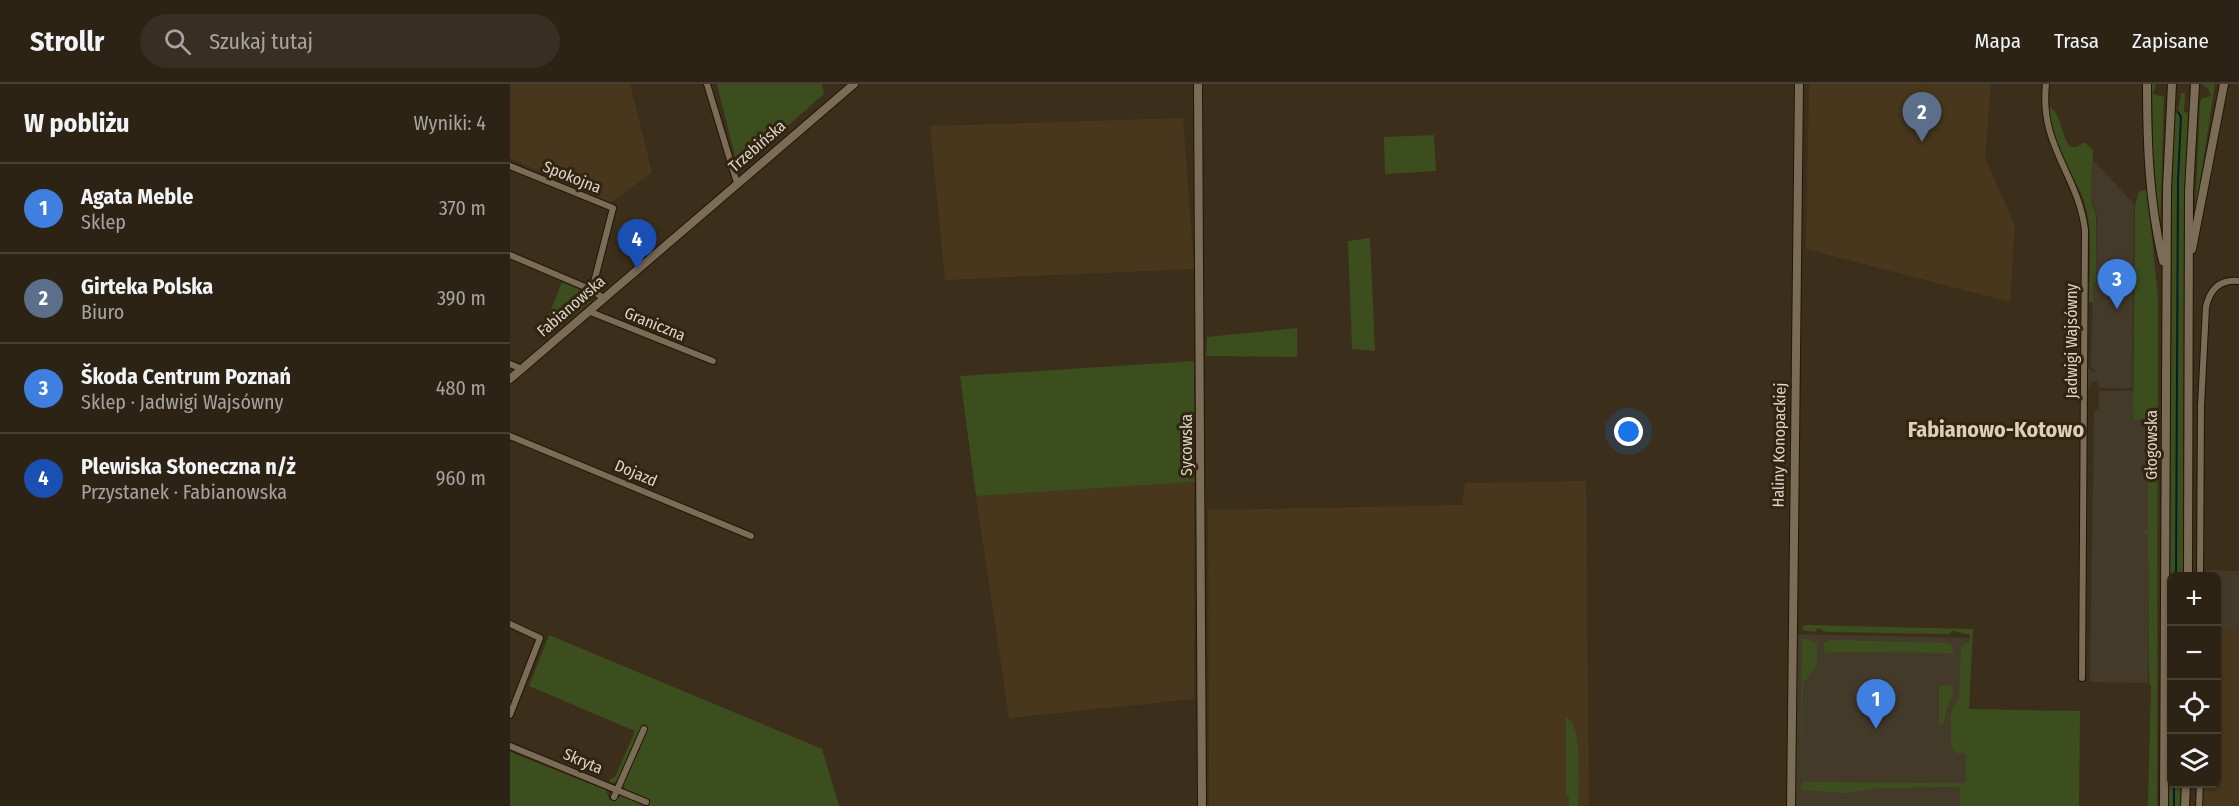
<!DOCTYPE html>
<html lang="pl">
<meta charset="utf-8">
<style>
body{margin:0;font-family:"Fira Sans Condensed",sans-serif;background:#382f22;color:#f1f3f6}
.controls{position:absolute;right:18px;bottom:18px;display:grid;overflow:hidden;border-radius:9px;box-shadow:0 2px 4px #0004}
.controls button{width:54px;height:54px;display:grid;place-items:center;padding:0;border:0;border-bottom:2px solid #484034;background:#2c2314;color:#f1f3f6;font:30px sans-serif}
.you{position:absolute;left:1119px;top:348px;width:21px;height:21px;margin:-15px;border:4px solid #fff;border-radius:50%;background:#1a73e8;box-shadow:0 0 0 9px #1a73e833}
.badge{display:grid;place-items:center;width:39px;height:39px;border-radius:50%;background:#db2777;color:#fff;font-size:20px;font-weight:700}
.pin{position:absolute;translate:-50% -50px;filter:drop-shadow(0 2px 3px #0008)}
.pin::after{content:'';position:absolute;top:32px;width:21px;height:18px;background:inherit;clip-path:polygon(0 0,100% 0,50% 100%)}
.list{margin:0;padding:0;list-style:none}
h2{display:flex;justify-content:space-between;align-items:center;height:78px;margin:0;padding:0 24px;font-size:26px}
h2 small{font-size:20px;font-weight:400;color:#a6a4a0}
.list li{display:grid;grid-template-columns:39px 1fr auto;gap:18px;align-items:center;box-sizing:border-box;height:90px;padding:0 24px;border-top:2px solid #484034}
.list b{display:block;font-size:22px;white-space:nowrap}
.list p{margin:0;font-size:20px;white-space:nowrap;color:#a6a4a0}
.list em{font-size:20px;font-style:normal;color:#a6a4a0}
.icon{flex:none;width:33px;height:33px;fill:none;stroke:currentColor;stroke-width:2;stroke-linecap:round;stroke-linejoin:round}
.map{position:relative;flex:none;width:1729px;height:722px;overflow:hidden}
header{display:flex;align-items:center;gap:36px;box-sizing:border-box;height:84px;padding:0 30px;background:#2c2314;border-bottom:2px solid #484034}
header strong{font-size:28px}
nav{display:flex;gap:33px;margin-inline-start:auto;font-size:21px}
.search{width:420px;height:54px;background:#382f22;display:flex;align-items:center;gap:15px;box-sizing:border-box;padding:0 21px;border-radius:33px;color:#a6a4a0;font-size:22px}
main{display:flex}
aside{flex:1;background:#2c2314}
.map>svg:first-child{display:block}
.commercial{fill:#443a2a}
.built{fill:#48371d}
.green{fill:#3c4e1e}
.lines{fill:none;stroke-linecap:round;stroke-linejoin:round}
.stream{stroke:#011f28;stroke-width:2}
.street-casing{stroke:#221604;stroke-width:8}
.secondary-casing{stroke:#221604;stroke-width:10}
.street{stroke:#7b6c57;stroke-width:6}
.secondary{stroke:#7b6c57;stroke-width:8}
.labels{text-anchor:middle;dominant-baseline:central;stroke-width:6;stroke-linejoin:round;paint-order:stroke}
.street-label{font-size:16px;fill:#ddd5c9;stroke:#312511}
.district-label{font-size:22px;font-weight:bold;fill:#deceb7;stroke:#312511}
</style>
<header>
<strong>Strollr</strong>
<div class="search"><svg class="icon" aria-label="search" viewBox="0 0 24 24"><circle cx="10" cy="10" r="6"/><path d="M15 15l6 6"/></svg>Szukaj tutaj</div>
<nav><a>Mapa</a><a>Trasa</a><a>Zapisane</a></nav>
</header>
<main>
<aside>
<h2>W pobliżu<small>Wyniki: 4</small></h2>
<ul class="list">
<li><span class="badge" style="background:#3f7fe0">1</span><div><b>Agata Meble</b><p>Sklep</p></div><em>370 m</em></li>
<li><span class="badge" style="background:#5c6f8a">2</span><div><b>Girteka Polska</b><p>Biuro</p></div><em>390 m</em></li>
<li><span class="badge" style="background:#3f7fe0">3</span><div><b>Škoda Centrum Poznań</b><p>Sklep · Jadwigi Wajsówny</p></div><em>480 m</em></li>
<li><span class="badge" style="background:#1a4fb4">4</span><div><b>Plewiska Słoneczna n/ż</b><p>Przystanek · Fabianowska</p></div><em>960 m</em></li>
</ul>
</aside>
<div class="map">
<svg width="1729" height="722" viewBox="0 0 1729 722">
<rect width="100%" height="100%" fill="#3b2f1b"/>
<!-- commercial -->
<g class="commercial">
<path d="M1583,76L1624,120L1622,304H1589L1587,297L1581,298L1578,305V284L1583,289L1586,286L1581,284L1583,198H1586L1587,132L1581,115Z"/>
<path d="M1639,306L1638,599L1580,598L1584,327L1589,326V307Z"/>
<path d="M1696,486L1729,487V545H1707L1706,493L1699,492Z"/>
<path d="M1282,550L1460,554L1457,722H1281Z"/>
</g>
<!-- built -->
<g class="built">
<path d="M0,0H120L142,89L99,120L0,74Z"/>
<path d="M1299,0H1481L1475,74L1505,142L1500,218L1296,165Z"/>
<path d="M673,34L684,185L435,196L420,42Z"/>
<path d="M1076,397L1079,722H699L698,426L952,421L955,399Z"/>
<path d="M684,398V615L499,634L466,412Z"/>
<path d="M1707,545H1729V722H1692L1693,700H1706Z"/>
</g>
<!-- green -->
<g class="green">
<path d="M207,0H312L314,10L228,85Z"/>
<path d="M1642,0H1646L1643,10L1654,13L1650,149L1643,69Z"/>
<path d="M1692,0H1705L1685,131L1690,18L1692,14L1701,12L1699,6Z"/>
<path d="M1671,9H1675L1674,28L1678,29L1674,120L1673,492L1662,493V700H1671L1670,722H1659L1662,110L1665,29L1668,28Z"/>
<path d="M1540,23C1552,32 1551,51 1560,63H1567L1574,58L1583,66L1581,116L1586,132V199H1583V218H1579C1579,185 1584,148 1574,117C1565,88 1531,55 1540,23Z"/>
<path d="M924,51L926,87L875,90L874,53Z"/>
<path d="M1637,106L1648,213L1647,722H1638L1641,601L1639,600L1638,452L1633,447H1638V335L1623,336L1625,122L1629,107Z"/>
<path d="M860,154L865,267L842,265L838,157Z"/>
<path d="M52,198L77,209L80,218L39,252L32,248Z"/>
<path d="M787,244V273L696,272L697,253Z"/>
<path d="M684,277V398L466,412L450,292Z"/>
<path d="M1294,541L1463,545L1459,625L1570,627L1569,722H1450V703L1370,704L1337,709L1291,706L1292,698L1456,699V669H1446L1441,663V628L1449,613L1451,562L1460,557V551L1443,547L1439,550L1316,548L1308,544L1305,548L1292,546Z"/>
<path d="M39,551L312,665L329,722H0V668L96,706L99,715L105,717L111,711L137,720L139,716L115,706L113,701L116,694L111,692L106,698L100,699V695L105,693L125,647L19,602Z"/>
<path d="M1295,554L1307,560V582L1293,599L1291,691L1292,555Z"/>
<path d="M1320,556L1437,559L1442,561L1443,573L1442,574L1441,569L1316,568L1314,572V559Z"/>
<path d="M1442,597C1447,611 1434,624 1434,640H1429V602H1441Z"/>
<path d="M1056,633C1074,641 1068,703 1068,722H1059V713L1056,712Z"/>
</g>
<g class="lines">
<!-- stream -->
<g class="stream">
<path d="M1666,493L1668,96L1671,33L1668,28"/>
<path d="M1664,722V700"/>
</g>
<!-- street casing -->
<g class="street-casing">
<g id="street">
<path d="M197,0L227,99"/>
<path d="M1536,0C1529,62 1568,90 1575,146L1572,594"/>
<path d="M0,82L103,124L82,206"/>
<path d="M0,171L82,206L93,214"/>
<path d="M78,227L203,277"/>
<path d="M0,280L12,285"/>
<path d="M0,352L241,452"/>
<path d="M1690,493L1691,322L1696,223C1700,205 1710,195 1729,197"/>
<path d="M0,540L30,554L0,631"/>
<path d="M0,662L136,718"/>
<path d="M104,713L134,645"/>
<path d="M1689,722L1690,700"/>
</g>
</g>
<!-- secondary casing -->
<g class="secondary-casing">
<g id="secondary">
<path d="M688,0L692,722"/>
<path d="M1637,0C1637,60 1639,119 1653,177"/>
<path d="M1682,165L1714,0"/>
<path d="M0,295L344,0"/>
<path d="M1678,493L1679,107L1685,0"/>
<path d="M1281,722L1289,0"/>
<path d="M1654,722L1657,104L1662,0"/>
<path d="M1675,722L1676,700"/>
</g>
</g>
<!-- street -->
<use href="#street" class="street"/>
<!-- secondary -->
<use href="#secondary" class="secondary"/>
</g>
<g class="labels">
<!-- street labels -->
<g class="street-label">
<text transform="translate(247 62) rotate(-41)">Trzebińska</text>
<text transform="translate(62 93) rotate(22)">Spokojna</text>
<text transform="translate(61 222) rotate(-41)">Fabianowska</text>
<text transform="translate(145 240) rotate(22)">Graniczna</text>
<text transform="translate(1561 257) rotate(-90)">Jadwigi Wajsówny</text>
<text transform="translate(676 361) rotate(-90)">Sycowska</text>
<text transform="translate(1269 361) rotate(-89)">Haliny Konopackiej</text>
<text transform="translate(1641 361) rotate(-90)">Głogowska</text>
<text transform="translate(126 389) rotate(23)">Dojazd</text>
<text transform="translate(73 677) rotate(23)">Skryta</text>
</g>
<!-- district labels -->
<g class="district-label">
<text x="1486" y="345">Fabianowo-Kotowo</text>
</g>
</g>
</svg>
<div class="controls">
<button>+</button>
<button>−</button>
<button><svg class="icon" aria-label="locate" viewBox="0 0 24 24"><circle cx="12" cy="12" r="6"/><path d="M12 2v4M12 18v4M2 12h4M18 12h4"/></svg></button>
<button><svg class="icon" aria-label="layers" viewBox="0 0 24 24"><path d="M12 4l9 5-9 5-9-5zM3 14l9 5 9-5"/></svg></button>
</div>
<div class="you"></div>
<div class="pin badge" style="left:1366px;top:645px;background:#3f7fe0">1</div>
<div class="pin badge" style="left:1412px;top:58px;background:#5c6f8a">2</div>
<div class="pin badge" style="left:1607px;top:225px;background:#3f7fe0">3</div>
<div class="pin badge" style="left:127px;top:185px;background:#1a4fb4">4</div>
</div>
</main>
